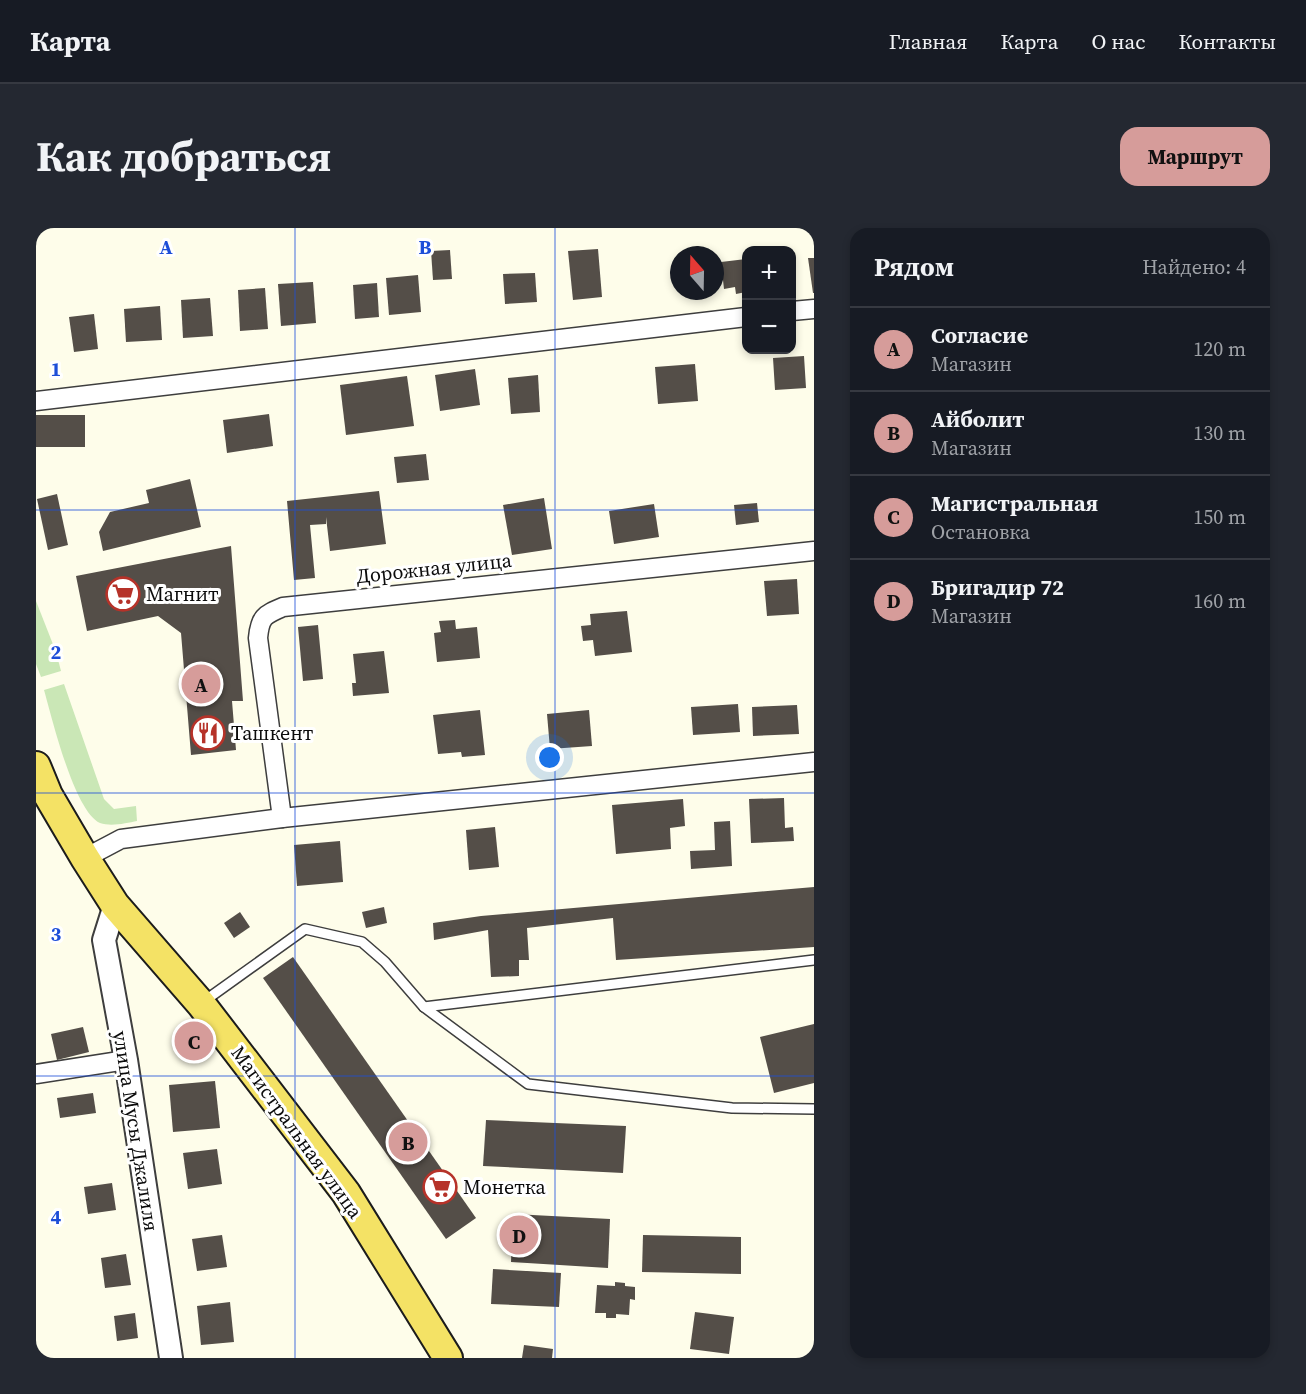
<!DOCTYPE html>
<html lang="ru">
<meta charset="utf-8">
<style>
body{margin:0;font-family:"Source Serif 4",serif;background:#242831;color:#f1f3f6}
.controls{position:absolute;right:18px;top:18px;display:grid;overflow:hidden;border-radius:12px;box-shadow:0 3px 9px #0003}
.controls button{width:54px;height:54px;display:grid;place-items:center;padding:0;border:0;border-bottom:2px solid #363941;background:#171b24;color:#f1f3f6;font:30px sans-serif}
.compass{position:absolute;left:634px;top:18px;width:54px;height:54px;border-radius:50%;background:#171b24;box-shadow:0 3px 9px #0003;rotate:340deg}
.you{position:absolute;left:514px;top:530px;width:21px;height:21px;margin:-15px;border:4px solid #fff;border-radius:50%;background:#1a73e8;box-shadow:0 0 0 9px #1a73e833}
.badge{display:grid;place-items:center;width:39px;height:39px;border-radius:50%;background:#d69c9a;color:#111;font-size:20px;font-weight:700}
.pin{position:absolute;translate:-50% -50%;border:3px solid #fff;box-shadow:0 2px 6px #0006}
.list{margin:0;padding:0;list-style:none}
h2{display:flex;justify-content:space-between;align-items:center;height:78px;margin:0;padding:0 24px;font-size:26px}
h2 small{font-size:20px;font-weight:400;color:#9ea1a6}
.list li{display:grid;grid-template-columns:39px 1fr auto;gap:18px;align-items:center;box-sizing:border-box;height:84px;padding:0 24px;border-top:2px solid #363941}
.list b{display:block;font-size:22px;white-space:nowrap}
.list p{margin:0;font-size:20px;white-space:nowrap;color:#9ea1a6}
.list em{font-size:20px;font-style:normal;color:#9ea1a6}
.map{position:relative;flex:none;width:778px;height:1130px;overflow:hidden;border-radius:18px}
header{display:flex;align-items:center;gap:36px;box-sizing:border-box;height:84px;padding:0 30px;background:#171b24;border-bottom:2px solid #363941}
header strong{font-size:28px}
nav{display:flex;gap:33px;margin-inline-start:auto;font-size:21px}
.intro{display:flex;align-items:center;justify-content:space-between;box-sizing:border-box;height:144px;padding:0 36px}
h1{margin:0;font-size:42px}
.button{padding:15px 27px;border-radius:18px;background:#d69c9a;color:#111;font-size:21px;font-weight:700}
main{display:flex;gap:36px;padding:0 36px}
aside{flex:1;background:#171b24;border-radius:18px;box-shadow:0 3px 9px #0003}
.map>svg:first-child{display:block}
.green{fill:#cae7b6}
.building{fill:#544e48}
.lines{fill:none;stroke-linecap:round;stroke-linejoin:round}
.service-casing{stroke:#3e3e3e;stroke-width:12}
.minor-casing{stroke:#3e3e3e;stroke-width:21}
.tertiary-casing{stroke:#3e3e3e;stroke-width:26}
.primary-casing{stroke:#1c1c1c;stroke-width:32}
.service{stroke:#fff;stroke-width:9}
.minor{stroke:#fff;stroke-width:18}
.tertiary{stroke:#fff;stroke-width:22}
.primary{stroke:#f4e265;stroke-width:28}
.grid{fill:none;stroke:#1d4ed8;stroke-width:1.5;stroke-opacity:0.55}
.labels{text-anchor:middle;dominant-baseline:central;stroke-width:6;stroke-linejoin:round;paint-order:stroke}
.street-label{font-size:20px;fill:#0b0b0b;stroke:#fff}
.poi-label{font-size:20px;fill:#0b0b0b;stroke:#fff;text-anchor:start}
.grid-label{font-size:20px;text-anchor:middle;font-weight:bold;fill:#1d4ed8;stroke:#fff;stroke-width:6;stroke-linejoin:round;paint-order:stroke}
</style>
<header>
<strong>Карта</strong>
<nav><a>Главная</a><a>Карта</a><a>О нас</a><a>Контакты</a></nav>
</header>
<div class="intro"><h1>Как добраться</h1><a class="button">Маршрут</a></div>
<main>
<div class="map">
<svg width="778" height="1130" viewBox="0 0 778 1130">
<rect width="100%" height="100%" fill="#fefdea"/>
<!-- green -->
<g class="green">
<path d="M0,373L20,424L25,443L5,449L0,436Z"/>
<path d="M28,456L68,571L78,581L100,578L101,593C91,595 75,599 64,595C38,583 16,490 8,462Z"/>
</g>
<!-- building -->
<g class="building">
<path d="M562,21L566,69L537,72L532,23Z"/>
<path d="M414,22L416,51L397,52L395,23Z"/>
<path d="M772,30H778V65H777Z"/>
<path d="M710,31V64L700,66L699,59L688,61L685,34Z"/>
<path d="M499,45L501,74L469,76L467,46Z"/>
<path d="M382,47L385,84L353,87L350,50Z"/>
<path d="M277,54L280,95L245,98L242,56Z"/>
<path d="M341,55L343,89L319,91L317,57Z"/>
<path d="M229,60L232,101L204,103L202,62Z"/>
<path d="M174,70L177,108L147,110L145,72Z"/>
<path d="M124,78L126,112L90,114L88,81Z"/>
<path d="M58,86L62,121L38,124L33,89Z"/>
<path d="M768,128L770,160L739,162L737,130Z"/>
<path d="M659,136L662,173L622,176L619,139Z"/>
<path d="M439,141L444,177L404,183L399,147Z"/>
<path d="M502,147L504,184L475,186L472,150Z"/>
<path d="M371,148L378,198L310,207L304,157Z"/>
<path d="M233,186L237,218L191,225L187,192Z"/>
<rect x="0" y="187" width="49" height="32"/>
<path d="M390,226L393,252L361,255L358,229Z"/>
<path d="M154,251L165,299L67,323L63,304L74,284L113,275L110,262Z"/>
<path d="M343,263L350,316L294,323L290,289V296L274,297L279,350L258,352L251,273Z"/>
<path d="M21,266L32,317L12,322L1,271Z"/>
<path d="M508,270L516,321L476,327L467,277Z"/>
<path d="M721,275L723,294L700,297L698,277Z"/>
<path d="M618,276L623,309L578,316L573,283Z"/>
<path d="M195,318L207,473H196L200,522L155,527L145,405L122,388L51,403L40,348Z"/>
<path d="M761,351L763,386L731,388L728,353Z"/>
<path d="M591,383L596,424L559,428L557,412L547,413L545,398L555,397L554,386Z"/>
<path d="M419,392L420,401L441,399L444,430L401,434L398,405L405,404L403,393Z"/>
<path d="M282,397L287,451L267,453L262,399Z"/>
<path d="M348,423L353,465L317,468L316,455H320L317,426Z"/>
<path d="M702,476L704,504L657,507L655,479Z"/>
<path d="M761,477L763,506L717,508L716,479Z"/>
<path d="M444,482L449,527L426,529L425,524L402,526L397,487Z"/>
<path d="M553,482L556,518L514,521L511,486Z"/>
<path d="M748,570L749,600L757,599L758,613L715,615L713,571Z"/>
<path d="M647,571L649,598L634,600L635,621L580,626L576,577Z"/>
<path d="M694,593L696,638L655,641L654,623L679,622L678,594Z"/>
<path d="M459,599L463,639L433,642L430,602Z"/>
<path d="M304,613L307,654L261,658L258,617Z"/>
<path d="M778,659V719L580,732L577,690L491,700L493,732H483V748L455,749L452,702L398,712L397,695L445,688Z"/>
<path d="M348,679L351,695L330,700L326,684Z"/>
<path d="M204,684L214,699L198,710L188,695Z"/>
<path d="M257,729L440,990L410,1011L227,750Z"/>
<path d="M778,796V855L738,865L724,809Z"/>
<path d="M47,799L53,824L21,832L15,806Z"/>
<path d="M179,853L184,900L137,904L133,857Z"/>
<path d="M57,865L60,885L24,890L21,870Z"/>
<path d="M450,892L590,898L587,945L447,938Z"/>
<path d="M181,921L186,956L152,961L147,925Z"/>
<path d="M76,955L80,982L52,986L48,959Z"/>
<path d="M477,986L574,991L572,1040L475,1034Z"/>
<path d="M186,1007L191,1039L161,1043L156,1011Z"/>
<path d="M607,1007L705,1009V1046L606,1044Z"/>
<path d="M90,1026L95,1057L69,1060L65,1030Z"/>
<path d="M457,1041L525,1045L523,1079L455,1076Z"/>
<path d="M579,1054L589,1055V1058L599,1059V1072L594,1071L593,1087L580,1086V1090H570V1085H559L561,1057L579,1058Z"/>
<path d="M194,1074L198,1114L165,1117L161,1078Z"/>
<path d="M659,1084L698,1089L693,1126L654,1121Z"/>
<path d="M99,1085L102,1110L81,1113L78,1088Z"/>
<path d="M488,1117L517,1121L516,1130H486Z"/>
</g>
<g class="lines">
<!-- service casing -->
<g class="service-casing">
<g id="service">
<path d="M167,774L269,701L326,714L349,734L388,779L492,856L696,880L778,881"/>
<path d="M388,779L778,732"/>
</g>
</g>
<!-- minor casing -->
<g class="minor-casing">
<g id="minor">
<path d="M756,83L778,81"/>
<path d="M0,173L710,89"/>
<path d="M246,590L222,410C224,389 228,387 247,379L778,323"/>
<path d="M49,630L85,611L246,590L778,534"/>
<path d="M0,846L90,832"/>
</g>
</g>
<!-- tertiary casing -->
<g class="tertiary-casing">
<path id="tertiary" d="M79,677L68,712L90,832L135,1130"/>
</g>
<!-- primary casing -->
<g class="primary-casing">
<path id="primary" d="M0,538L12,567L49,630L79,677L165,776L310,965L412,1130"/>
</g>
<!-- service -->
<use href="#service" class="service"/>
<!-- minor -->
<use href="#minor" class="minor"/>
<!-- tertiary -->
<use href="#tertiary" class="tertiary"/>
<!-- primary -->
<use href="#primary" class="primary"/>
</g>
<!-- grid -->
<path class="grid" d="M259,0V1130M519,0V1130M0,282H778M0,565H778M0,848H778"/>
<!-- icons -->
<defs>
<g id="supermarket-ring" transform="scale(1.725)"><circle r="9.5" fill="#fff" stroke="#b63229" stroke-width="1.5"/><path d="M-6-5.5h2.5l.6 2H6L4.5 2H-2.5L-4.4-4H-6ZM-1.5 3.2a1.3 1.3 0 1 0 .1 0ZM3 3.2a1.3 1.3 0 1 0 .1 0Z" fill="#b63229"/></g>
<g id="restaurant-ring" transform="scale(1.725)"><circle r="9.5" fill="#fff" stroke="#b63229" stroke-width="1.5"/><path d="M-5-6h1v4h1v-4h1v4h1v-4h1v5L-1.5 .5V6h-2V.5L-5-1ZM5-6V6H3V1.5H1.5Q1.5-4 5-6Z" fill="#b63229"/></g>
</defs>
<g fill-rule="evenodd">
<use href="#supermarket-ring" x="87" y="366"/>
<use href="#restaurant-ring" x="172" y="505"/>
<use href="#supermarket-ring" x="404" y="959"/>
</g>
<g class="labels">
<!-- street labels -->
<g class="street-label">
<text transform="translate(398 340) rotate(-6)">Дорожная улица</text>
<text transform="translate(100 903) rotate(81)">улица Мусы Джалиля</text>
<text transform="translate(261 904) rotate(54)">Магистральная улица</text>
</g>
<!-- poi labels -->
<g class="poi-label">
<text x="110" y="366">Магнит</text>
<text x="195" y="505">Ташкент</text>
<text x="427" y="959">Монетка</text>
</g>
</g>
<g class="grid-label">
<text x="130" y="26">A</text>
<text x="389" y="26">B</text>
<text x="20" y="148">1</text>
<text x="20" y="431">2</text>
<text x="20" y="713">3</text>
<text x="20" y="996">4</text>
</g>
</svg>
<div class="controls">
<button>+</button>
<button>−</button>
</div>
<svg class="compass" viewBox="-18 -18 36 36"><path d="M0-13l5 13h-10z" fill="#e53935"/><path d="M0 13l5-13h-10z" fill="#9ea1a6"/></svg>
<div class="you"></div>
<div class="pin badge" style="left:165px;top:456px">A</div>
<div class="pin badge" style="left:372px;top:914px">B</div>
<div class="pin badge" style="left:158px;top:813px">C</div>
<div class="pin badge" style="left:483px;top:1007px">D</div>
</div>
<aside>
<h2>Рядом<small>Найдено: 4</small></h2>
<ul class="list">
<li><span class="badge">A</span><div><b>Согласие</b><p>Магазин</p></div><em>120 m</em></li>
<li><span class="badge">B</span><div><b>Айболит</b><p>Магазин</p></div><em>130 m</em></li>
<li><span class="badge">C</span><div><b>Магистральная</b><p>Остановка</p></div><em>150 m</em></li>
<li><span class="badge">D</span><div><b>Бригадир 72</b><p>Магазин</p></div><em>160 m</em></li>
</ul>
</aside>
</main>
